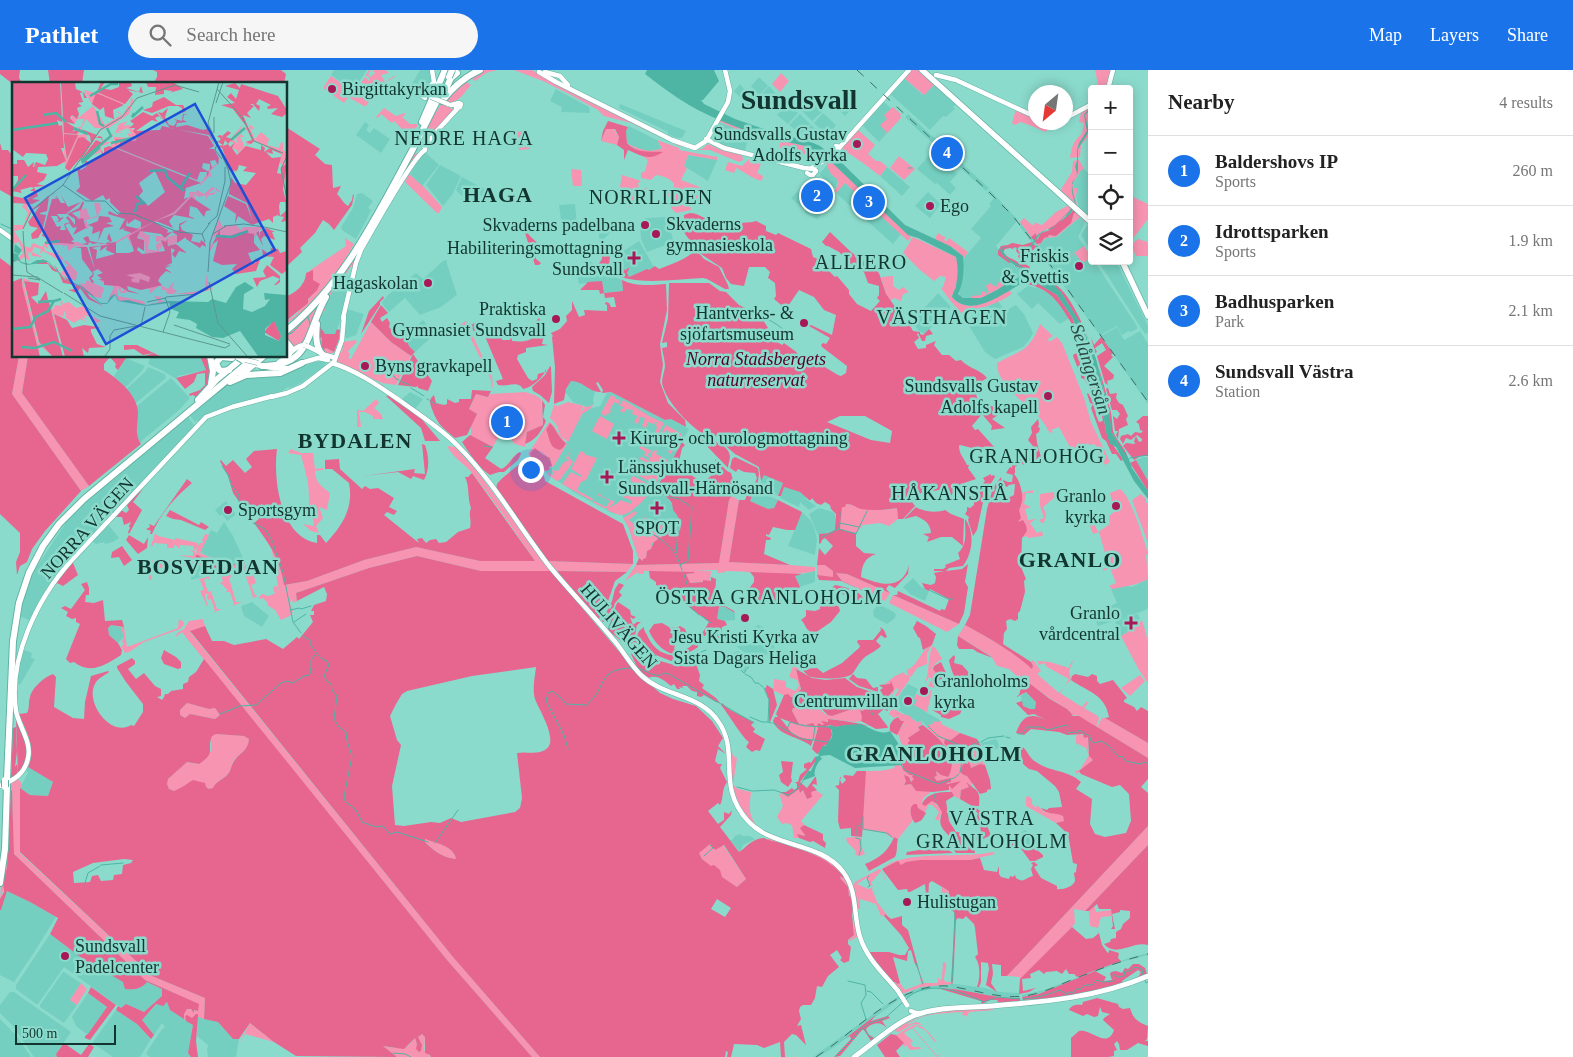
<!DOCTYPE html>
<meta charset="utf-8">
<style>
body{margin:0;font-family:"Times New Roman",serif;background:#f6f6f6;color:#222}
.controls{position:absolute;right:15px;top:15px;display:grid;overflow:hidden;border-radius:5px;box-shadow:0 2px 12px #0003}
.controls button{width:45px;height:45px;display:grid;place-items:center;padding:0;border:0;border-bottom:1px solid #e0e0e0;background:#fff;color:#222;font:25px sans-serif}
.compass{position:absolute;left:1028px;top:15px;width:45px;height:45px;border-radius:50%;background:#fff;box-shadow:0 2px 12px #0003;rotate:209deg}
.scale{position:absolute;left:15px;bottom:12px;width:101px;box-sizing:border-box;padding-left:5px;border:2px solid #13352f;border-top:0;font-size:14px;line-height:18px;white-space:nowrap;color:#13352f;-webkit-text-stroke:4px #8bdbcc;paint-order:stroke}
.you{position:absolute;left:530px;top:399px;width:18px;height:18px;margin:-12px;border:4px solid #fff;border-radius:50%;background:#1a73e8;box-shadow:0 0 0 8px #1a73e833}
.badge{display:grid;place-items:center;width:32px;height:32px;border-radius:50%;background:#1a73e8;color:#fff;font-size:16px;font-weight:700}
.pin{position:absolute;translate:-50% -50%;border:2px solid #fff;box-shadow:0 1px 5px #0006}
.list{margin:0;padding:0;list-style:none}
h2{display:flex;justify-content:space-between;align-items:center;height:65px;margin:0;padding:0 20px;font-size:21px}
h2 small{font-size:16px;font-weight:400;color:#767676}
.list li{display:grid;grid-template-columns:32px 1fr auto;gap:15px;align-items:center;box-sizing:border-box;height:70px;padding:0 20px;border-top:1px solid #e0e0e0}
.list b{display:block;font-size:19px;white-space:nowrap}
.list p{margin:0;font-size:16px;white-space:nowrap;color:#767676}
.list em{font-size:16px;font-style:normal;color:#767676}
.icon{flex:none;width:28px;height:28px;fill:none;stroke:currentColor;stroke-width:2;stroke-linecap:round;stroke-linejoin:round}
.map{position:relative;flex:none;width:1148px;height:987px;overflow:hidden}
header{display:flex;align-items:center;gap:30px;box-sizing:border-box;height:70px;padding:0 25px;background:#1a73e8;color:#fff}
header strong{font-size:24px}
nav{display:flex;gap:28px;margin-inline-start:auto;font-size:18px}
.search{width:350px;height:45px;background:#f6f6f6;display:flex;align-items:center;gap:12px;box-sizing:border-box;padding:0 18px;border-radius:28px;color:#767676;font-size:19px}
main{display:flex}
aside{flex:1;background:#fff}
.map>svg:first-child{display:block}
.built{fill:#75cfc0}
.green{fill:#f794b1;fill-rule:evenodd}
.forest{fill:#e66690;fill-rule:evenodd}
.water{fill:#4eb5a5}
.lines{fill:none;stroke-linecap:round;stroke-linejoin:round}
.stream{stroke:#4eb5a5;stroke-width:1}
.secondary-casing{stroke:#62b2a4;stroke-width:5.5}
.primary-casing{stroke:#62b2a4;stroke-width:6}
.trunk-casing{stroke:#62b2a4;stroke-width:7}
.motorway-casing{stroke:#62b2a4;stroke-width:8}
.secondary{stroke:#fff;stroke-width:4.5}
.primary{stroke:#fff;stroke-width:5}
.trunk{stroke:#fff;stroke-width:5.5}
.motorway{stroke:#fff;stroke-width:6}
.rail{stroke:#3d6f66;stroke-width:1;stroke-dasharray:9 9;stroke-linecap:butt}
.secondary-bridge-casing{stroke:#62b2a4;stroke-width:5.5;stroke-linecap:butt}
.motorway-bridge-casing{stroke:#62b2a4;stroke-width:8;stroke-linecap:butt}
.secondary-bridge{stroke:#fff;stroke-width:4.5}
.motorway-bridge{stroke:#fff;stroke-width:6}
.poi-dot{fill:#a71857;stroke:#8bdbcc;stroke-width:2}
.labels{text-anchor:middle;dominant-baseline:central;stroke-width:5;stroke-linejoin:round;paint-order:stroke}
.poi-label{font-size:18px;fill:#13352f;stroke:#8bdbcc;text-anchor:end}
.park-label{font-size:18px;font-style:italic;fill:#540027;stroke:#8bdbcc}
.street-label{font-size:18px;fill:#13352f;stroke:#8bdbcc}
.water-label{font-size:19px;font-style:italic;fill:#2a4a44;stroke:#8bdbcc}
.quarter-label{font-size:20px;letter-spacing:1px;fill:#13352f;stroke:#8bdbcc}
.district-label{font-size:22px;font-weight:bold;letter-spacing:1px;fill:#13352f;stroke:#8bdbcc}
.town-label{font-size:28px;font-weight:bold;fill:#13352f;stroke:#8bdbcc}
.inset-river{fill:none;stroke:#4eb5a5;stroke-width:2.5}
.inset-road{fill:none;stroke:#5b998d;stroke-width:1}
.view{fill:#1d4ed8;fill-opacity:0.15;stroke:#1d4ed8;stroke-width:2.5}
.inset-edge{fill:none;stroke:#13352f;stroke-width:2.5}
</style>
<header>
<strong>Pathlet</strong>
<div class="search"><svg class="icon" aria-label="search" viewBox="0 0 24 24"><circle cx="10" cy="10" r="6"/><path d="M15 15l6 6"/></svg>Search here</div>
<nav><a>Map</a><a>Layers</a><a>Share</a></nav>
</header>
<main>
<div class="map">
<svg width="1148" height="987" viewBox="0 0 1148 987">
<rect width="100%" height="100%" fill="#8bdbcc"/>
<!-- built -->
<g class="built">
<path d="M334,0H367L351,24L341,12L331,5Z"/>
<path d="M420,0H431L433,10L424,20L422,21L412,14Z"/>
<path d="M759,7L768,16L759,25L751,16Z"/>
<path d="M904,8L923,25L935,14L957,33L953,37L955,39L946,47L943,46L930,60L909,41L910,40H908L890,24Z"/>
<path d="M740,14L753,30L748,36L734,21Z"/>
<path d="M769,16L777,25L768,35L760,26Z"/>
<path d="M556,19L589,37L590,43L561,42L562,37L550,31Z"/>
<path d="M838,27L852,39L845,46L832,33Z"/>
<path d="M812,32L822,42L812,51L802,41Z"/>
<path d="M884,32L901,47L879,72L862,55Z"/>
<path d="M620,34L686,61L682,68H676L668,64V62L619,38Z"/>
<path d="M788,34L798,43L788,54L777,45Z"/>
<path d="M823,43L836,55L828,66L814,53Z"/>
<path d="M800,44L810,54L801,64L789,55Z"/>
<path d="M908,44L989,118L986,121L917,59L905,47Z"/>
<path d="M365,52L369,55L366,60L370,63L374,58L390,69L381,83L356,65Z"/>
<path d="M720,53L734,58L732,64L748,69L745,80L743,81L723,76L712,69Z"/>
<path d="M811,55L826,69L822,73L804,63Z"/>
<path d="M629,56L657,70L662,79L646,82L627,73L626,61Z"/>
<path d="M425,82L439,95L422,116L410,104L423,83Z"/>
<path d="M932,82L957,104L950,112L956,118L950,125L937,113L935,114L917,99Z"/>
<path d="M688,85L717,90L708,111L684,96Z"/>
<path d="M440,95L461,106L452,125L443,136L426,115Z"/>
<path d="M827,95L831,104L838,110L836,119L819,104Z"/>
<path d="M887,97L910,117L902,126L880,106Z"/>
<path d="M1084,99L1092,107V141L1087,145L1078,135L1073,113L1081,100Z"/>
<path d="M462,107L493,124V125L488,130L470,119L463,127L456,120Z"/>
<path d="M813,107L835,126L832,130L833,131L817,149L805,143V140L791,128Z"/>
<path d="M845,113L901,164L893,174L836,123Z"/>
<path d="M990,120L1018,150L996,176L1007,189L1028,200L1029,205L1008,213L997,220L978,229L964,228L960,226L959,222L964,200V188L981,168L971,159L991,136L989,134L994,128L987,123Z"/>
<path d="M928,122L941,134L930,148L915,136Z"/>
<path d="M362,123L373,131L368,138L371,140L367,149L356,169L342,160L341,157L353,138L357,124Z"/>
<path d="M575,134L577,156L562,157L559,135Z"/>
<path d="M666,147L674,172L647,182L641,169L640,152L646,148Z"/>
<path d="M1080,147L1085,152L1078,167L1092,188V191H1094L1137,256V259L1131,262L1129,261L1122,265L1117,256L1102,264L1103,265L1117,257L1124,270L1140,261L1148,274V334L1094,257L1018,154L1020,152L1038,175L1046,168L1057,167Z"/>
<path d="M1088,154L1092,159V182L1081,165Z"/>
<path d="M598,155H613L614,159L603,170L599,168Z"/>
<path d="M639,171L654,197L649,201L647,199L629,207L626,203L630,197L625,200L615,202L613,201V197L616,195L622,182Z"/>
<path d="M447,190V194L457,225L441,237L420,245L405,228L389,242L383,235L382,232L389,224L416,203L423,209L443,191Z"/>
<path d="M590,191L602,201L622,210L623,221L604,223L602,211L579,214L576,199Z"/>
<path d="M1098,191H1116L1148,256V263L1145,264Z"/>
<path d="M344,205L352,207L343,244L335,264H325L321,258L320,247L325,241L323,237L326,231Z"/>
<path d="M1028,216L1036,218L1037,217L1054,226L1070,248L1060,254L1038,233L1032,239L1017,224Z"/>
<path d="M938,223L951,237L925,264L919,261L912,252Z"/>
<path d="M998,231L1005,241L1016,235L1024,244L1033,263L1030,269L1023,277L995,289L985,282L969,256L974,252L972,241L987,237Z"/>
<path d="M347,239L364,244L356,265L348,268H345L344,261Z"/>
<path d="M423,250L434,263V265L415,282L409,276L405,266Z"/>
<path d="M151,286H197L202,289L206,300L178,306L176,309L163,301L150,295L148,293Z"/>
<path d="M126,288L145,296L141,302L125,318L114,306Z"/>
<path d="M325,290L326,293L323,297L301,313L290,318L288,317L281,322L243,332L199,353L197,350L195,352L190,346L221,320L236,312L255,307L268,308L314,292Z"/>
<path d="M148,297L165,304L166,308L136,333L126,319L145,302Z"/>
<path d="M171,308L190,328L178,341L140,372L136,364L137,336Z"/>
<path d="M571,311L580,312L595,322L593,329L594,334L589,337L574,333L565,322Z"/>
<path d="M410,322L423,329L415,339L402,329Z"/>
<path d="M611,322L665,350L671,349L689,359L660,412V424L665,425L671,433L680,450V459L679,462L638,488L629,458L622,445L612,443L575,423L545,402L555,394L584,340L600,336L607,323Z"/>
<path d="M188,347L194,355L193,357L145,411L70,489L51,512L30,551L18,545L25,519L34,501L69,448L87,430Z"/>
<path d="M1144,387H1148V411L1136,390Z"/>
<path d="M764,404L783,413L778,426L765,420L760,414Z"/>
<path d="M784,417L800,422L805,426L806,429L816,436L809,440L800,432L799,437L780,428Z"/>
<path d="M755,420L778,430L774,438L768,439L750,431Z"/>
<path d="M226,431L235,443V445L227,451L222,444L220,446L215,440Z"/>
<path d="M819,438L833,442L835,445L836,460L818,465L809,444Z"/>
<path d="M802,442L811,451L814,457L817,469L815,485L788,476Z"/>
<path d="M224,452L233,466L244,490L235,495L234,493L225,498L213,492L214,489L200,482L211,460L217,463Z"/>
<path d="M108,454L119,468L113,472L105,474L104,472L96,474L92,471Z"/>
<path d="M209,494L212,504L191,510L192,497Z"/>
<path d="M815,501V512L800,517L795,506Z"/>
<path d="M913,508L921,517L929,521L925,531L910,524L903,517Z"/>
<path d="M1148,509V539L1130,546L1138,544L1140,549L1134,555L1135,557L1121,566L1115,552L1129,546L1098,556L1092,543L1117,533L1111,519L1126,516L1132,517Z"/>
<path d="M252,532L269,546L262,557L244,546L241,536Z"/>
<path d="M878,534L894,542L896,545L895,548L887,554L874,547L873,541Z"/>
<path d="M719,536L725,537L735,543V550L721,551L717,549Z"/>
<path d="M111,555L121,557L124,567L118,573L109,565L108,557Z"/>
<path d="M758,555L763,557L773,571L776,585L773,586L767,584L757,592L736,576H745L758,567L753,559Z"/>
<path d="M22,579L32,583L31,588L35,589L20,615L18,614V603Z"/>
<path d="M738,581L750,590L745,602L732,592L734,589L733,583Z"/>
<path d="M908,614L918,619L914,628L927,635L924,641L940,650L942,654L927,657L921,650L923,655L919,657L916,651L911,648L906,649L903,647L905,644L893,637L901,623Z"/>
<path d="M1026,622L1036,632L1035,639H1029L1022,636L1021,626Z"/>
<path d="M996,669L1000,677L986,684L981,673Z"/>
<path d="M28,697L53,712L48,726L30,725L20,718L28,703L26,699Z"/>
<path d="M1025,760L1027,761L1029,765L1036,766L1031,779L1017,771L1022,762Z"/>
<path d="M740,764L742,766H750L755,769L743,775L740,782L730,770H732L735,766Z"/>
<path d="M7,821L30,832L56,847L35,881L14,912L0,905V840Z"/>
<path d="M50,864L99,901L101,898L123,912H147L162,919V926L144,942L126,935L121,938L64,897L38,934H36L16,919V915Z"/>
<path d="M1148,883V885L1121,892L1039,924L1022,927V925L1044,920L1126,889Z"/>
<path d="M63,902H64L81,913L70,930L77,935L64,953L40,937V935Z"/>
<path d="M948,913L985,918L1000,922L1019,923L1020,928L993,926L948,918H937L917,922L908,927L901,928L833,978L818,987H813L897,927L921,917Z"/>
<path d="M10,922H14L71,962L56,984L57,987H34L13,956L0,943V935Z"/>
<path d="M88,923L107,937L88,965L76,956L72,947Z"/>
<path d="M166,932L193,955L188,983L191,987H150L147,985L146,983L162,959L165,957L162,953L154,965L142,950L156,934Z"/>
<path d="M116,940L137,954L151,969L140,987H113L94,974L93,972Z"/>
<path d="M198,947L218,952L233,969H239L236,987H208L207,980L208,975L197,966Z"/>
<path d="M0,949L16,965L31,987H0Z"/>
</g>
<!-- green -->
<g class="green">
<path d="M369,0L371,1L368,4L370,7L375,3L373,0H385L389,3L381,5L385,12L394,6L395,7L376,17L370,26L371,28L366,36H364L350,28L355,21L357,23L354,25L355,28L361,24L358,20H356L357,18L360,21L366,17L363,13H361L365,7L369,11L370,10L368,6H365Z"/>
<path d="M483,0H497L486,3L475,11L471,8L467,12L471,15C463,24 457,36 444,31L468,6Z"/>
<path d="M514,0H531L536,2L690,78L679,76L631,53L604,46L598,40L571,25L543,11Z"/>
<path d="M911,0H920L935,14L924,25L904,8Z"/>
<path d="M1095,0H1112L1106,19H1099Z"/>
<path d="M781,3L789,11L780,22L772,14Z"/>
<path d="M331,6L341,13L350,25L344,33L323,18Z"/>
<path d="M442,33L454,40L424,73L417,77L429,53Z"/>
<path d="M1092,36L1091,63L1081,75L1080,87L1070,88C1072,76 1073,71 1082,64L1084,53L1079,52L1081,43Z"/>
<path d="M893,37L902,45H900L901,48L879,72L872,66L879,72L887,63L880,55L887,49L884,45Z"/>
<path d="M384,38L396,46L405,43V45L402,47L410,54H418L412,67V65L405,61V59L403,60L394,51L392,53L381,44L378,48L376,47Z"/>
<path d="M1016,39L1035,49L1036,52L1049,53V59L1045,62L1037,58L1021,52L1015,55L1012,53Z"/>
<path d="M721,50L753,62L748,69L732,64L734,58L718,51Z"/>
<path d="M613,58L619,67L617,75L601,71L606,59Z"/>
<path d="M858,60L875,75L868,84L876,91H880L887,97L880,106L863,93L841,78Z"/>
<path d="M529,61L530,79L519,80L516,62Z"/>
<path d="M657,70L679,78V80L717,87V90L688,85L684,96L687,98L681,110L708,120L704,127L711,130L709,136L698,130L695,135H690L691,140L676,143L671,138L673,129L663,124L665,122L674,121V114C670,108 663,106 656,105L651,110L641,108V103L645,101L648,90L638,83L637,80L627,73C639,79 649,84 662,78Z"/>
<path d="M780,70L805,76L806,80L809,83L817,81L825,86L823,89L780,78Z"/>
<path d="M708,74L721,80L742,85L743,90L739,92L710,80H697L702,79Z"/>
<path d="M414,81L418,85L363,175L353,200L352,195L326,231L323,237L326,239L319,247V267L322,268V280L326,278L334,282L339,269L334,283L325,284L320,280L318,272L317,259L320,242L328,226L351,193Z"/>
<path d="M899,86L915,99L904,110L890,98Z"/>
<path d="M749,89V92L761,94L757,103L763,106L762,111C751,108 746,103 736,98L734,103L725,100L728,92L742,96Z"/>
<path d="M829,89L911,167L908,171L845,113L836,123L834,121C842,111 838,110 831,104C829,101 827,95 826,92Z"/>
<path d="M1079,90L1084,99L1081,100L1073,113L1074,118H1077V123H1075L1077,136L1060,121L1072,102L1073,91Z"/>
<path d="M571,99L581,100L582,116H573Z"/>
<path d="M409,104L426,119L442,137L439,143H437L405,112Z"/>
<path d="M622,105L641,111L638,113L639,118H646L649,120L638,127L629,138L628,135L616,133L613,130L617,120L620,117Z"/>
<path d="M813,112L831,128L820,139L803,124Z"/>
<path d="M1129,125L1148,134V149L1131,171L1129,170Z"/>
<path d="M1069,135L1071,136L1085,149V152L1080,147L1056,167L1046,168L1038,176L1037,174L1041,173L1044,168L1048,167L1049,165L1056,166C1065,158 1072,155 1074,143H1076V142L1070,137V140L1054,156L1041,162L1036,169V163L1031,167L1020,152L1024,148L1032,155L1035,154L1034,152L1042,155L1056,142Z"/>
<path d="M938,163L944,167L946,166L944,170L947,171L949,168L968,182L964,188L955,179L935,169Z"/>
<path d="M913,167L956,187C958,196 958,206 956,216C955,220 953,222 952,227C969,246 993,229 1009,220L1012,223C1007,230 974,242 965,241L961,243L950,230L961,245L941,218L943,217L946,207L940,206L934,211L920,200L903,183Z"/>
<path d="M345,168L354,174C337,205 316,233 286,254V251L296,245L320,215L313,210L310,200L306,203L346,176Z"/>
<path d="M1138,169L1148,172V186H1136L1131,175Z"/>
<path d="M1084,176L1091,187L1082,194L1078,191L1080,190L1075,183L1060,194V193Z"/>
<path d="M893,206V216L899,220L903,217L909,222L903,224L901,231L894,228L890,231L886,224L881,207Z"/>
<path d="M1000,210L1005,215L984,227L971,229V226L981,225V222L984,221L986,224L989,222L986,216L990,213L996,217Z"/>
<path d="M325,226L305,274L292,279L286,272V263Z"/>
<path d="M466,251L492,307L493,315L492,319L491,310L464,255L449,263L447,258L450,254L454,259Z"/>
<path d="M371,252L391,272L411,286L396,315L382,313L358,302L384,316L383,317L347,298L337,291L340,281L342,282L343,277H341L344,272L355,270L357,272L348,281L350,285L348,288L351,289Z"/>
<path d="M1040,254L1053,266L1048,269L1049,272L1057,267L1062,273L1084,328L1091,352L1110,392L1105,395L1096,380L1097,377L1094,374L1089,375L1088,373L1062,386L1059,380L1061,379L1063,382L1071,379L1059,357L1051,360L1053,362L1050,363C1046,357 1044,352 1039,347C1026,333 996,314 997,293C1020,280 1029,283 1040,254Z"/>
<path d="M19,286H28L22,323L89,416L81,421L12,324Z"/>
<path d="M525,322L535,325L541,329L543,355L527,362L525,377L515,374L502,360L493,377L471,366V355L477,344L469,340L476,324L488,327L490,324Z"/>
<path d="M611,325L615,327V329H618L620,331L618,334L614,332L610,340L611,342L604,346L601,343Z"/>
<path d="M376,329L379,333L374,338L381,344L383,349H373V346L365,342H359L361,357H357V340L363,341Z"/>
<path d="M623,330L645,343L649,346L664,353L658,364L655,362L657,358L656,355L657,352L653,354L648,352L646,358L642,356L645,348L640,347L638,354L634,352L638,346L632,344L633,340L626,339L624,343L620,341L624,337L618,335L621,334Z"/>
<path d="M568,332L584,336L581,340L582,341L585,336L589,337L594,334L591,338L582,344L568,372L561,366L556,354L550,348L554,335L558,336Z"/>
<path d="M600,346L614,354L607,369L592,361Z"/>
<path d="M549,352C557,357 560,367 567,374L554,396L545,402L528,384ZM555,358L563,372V378L560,380C551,377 551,373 550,365L548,364L549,361ZM539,382L551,389V397L547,401L532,388Z"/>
<path d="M666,355L682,364L671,384L668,382L676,366L666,360L660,370L657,368L660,366Z"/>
<path d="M639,375L652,381L648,384L649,387H651L653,381L657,380L656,384L668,390L663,400H659L662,399L661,397L653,393L651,395L638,388L642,387L649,391L650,388L644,385L646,382L639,378Z"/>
<path d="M447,376L455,377L477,401L551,501H481L417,486L369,498L296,523L297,531L293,533L292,529L288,536L291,535L293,541L290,546L281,550L275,540L267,535L268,533L263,528L260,529L259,527L262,524L268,526L276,523L274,522L273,517L277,516L279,522L272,481L274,480L282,503L285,515L307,511L364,490L416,477L480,491H535C515,462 495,432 473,404C465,394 453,388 447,376Z"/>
<path d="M571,378L568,386L573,392L560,410L557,411L548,405V402L554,406L552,400L558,401L563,393L569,390L566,388Z"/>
<path d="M291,379L301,383H313L315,399L323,398V400L315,401C315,412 322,417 330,423L327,440L319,437L323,448L316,456L319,463L311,461L303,454L313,456L314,452L310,443L308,412L301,385L288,383Z"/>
<path d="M582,381L586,385L597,388L586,410L581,412L577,420L593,429L592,431L562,414L571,402L581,407L582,406L571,399L580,382Z"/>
<path d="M636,396L644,401L650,402L655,399L661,404L655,414L635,404V401L640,403V401L634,399Z"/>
<path d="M633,406L654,417C648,427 631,444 622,445C617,445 612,442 607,440V438H604L594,433V431L606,437L610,431L598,425L599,423L603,427L615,432L608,438L618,433L620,430L632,434V431L621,426L626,416L634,421L638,416L630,410Z"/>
<path d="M1120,419C1131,426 1143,468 1148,483V486L1146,484L1148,509C1135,516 1126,516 1112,519L1109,516L1116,513L1110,498L1103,501V499L1109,497L1099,462L1093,464L1090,456L1094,453L1098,462L1110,454L1109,446L1114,442L1110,423Z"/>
<path d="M1033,420V423H1026L1024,434L1031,437L1025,439L1028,450L1036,449L1030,453L1037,463L1042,461L1043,466L1028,468V466L1023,467L1025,452H1018L1020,451L1019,440L1022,435L1021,423Z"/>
<path d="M1054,422L1055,427L1043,437L1046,444L1044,453H1042L1039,450L1044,448L1040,436V424Z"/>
<path d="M1141,424L1146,429V433H1148V473L1132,430Z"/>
<path d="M731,426L739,430L729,492L790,495L815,497V501C786,508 755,501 726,501V502L718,503L717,500H694L711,501L710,511L689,513L686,504L693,503L644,501V504H639L638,502L625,511L636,495L719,493L729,430Z"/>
<path d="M846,434L885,440L897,438L898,449L889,456L880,453L863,455L856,463L840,459L842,437Z"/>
<path d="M635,441L637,443L629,450L634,454L633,456H637L645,447L653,452L650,453L651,455L659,453L663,456L661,461L662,462L669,456L674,459H670L660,468L654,465L658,468L657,471L652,473L651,479L647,482L646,488L643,491L638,487L629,459L632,457L629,458L623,448Z"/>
<path d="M155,463L158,466L175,470V468L198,473V476L200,473H203L202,470L205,464L209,465L200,483L214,489L216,487L226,492L224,497L225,498L209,492L208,490L197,485L199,492H205L206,495L190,498L189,495L180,496L178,499L179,503L169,504V501L176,499L171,497L167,500V497L155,499V502H153V500H150L152,509L149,510L148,491L150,490L167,492L168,490L181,491L182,488L185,490L190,491L191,488L179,485L193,486V482L189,480L195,481V483L198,482L196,481L197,478L194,480L193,476L180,475L179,479L177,476L174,475V478H167V474L154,473L152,477L151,476Z"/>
<path d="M244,491L249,504H253L256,513L251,515L255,525L258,526L250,529L253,527L245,504H241L238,499L240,507L238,501L234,503L232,499H229L231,507L229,508L236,532H242L232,536L234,534L230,522H226L228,519H226L223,515L220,513L223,511L220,503L214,504Z"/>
<path d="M548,491L633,494L627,502L557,501Z"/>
<path d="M825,494L833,501V508L817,505V495Z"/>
<path d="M836,503L847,504L890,523L885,531L842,511Z"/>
<path d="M209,506L210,510L207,508L204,510L208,522L211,521L217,539H222L212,543L215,541L211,529L208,530L207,526L209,524H206L205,522L206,530L208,535L207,536L200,521L204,520L200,510H197Z"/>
<path d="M893,525L959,554L947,562L889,533Z"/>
<path d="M179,549L184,552L183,556L180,559L144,572L129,582L127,578L129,582L125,583L121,576L124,575L122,571L124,567L121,557H124L127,577L178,558Z"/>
<path d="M203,549L205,556L190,562L453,887L540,987H532L447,890L189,571L182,562L176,567L177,563L184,559L189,551Z"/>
<path d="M1142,550L1148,571V613L1139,600L1121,566L1128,562L1127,560L1136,557Z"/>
<path d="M965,555C986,566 1015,583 1032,598L1033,596L1031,592L1033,590L1041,601L1037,604L1059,623L1065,617L1060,623L1082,637L1087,631V633L1089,632L1084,638L1098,646L1099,649L1096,657L1079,646L1073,645L1075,643L1073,645L1067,639L1051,629L1021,608L1020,609L1009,599L997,596L991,586L958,566Z"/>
<path d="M932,575L927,584V594L917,598L911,607L907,603V600C919,595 920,580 932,575Z"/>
<path d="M933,576L937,580L942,589L936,593L932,598L936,602L933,609H939L942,611V614L937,617V614L933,613V614L935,616L934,618L928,616L932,609L929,607L925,613V612C931,599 926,588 933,576Z"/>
<path d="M1037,591L1050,592L1069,598L1072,591H1073L1069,601L1071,610L1065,615L1069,609L1047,597L1044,593L1039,595Z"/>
<path d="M793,596L802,600L797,599L796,601C799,605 799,608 800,613C803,633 785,627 775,621L773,622L774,609L786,611V617L795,621L799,616L797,610L789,607Z"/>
<path d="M904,602L905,605H909L910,609L895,630L893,628L899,620L896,618L891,627L890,626L892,624L891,612L890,614H885L895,606Z"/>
<path d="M1140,605L1145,611L1130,626L1121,618Z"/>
<path d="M930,620L932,621L927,642L914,635L917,630L914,629L916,624L920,626L923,622L929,625Z"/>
<path d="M851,631L871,635L870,637L862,641L860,640L862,647L861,651C850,653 842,650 832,649C828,649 825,653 822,655L819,653L814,670H813L799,668L786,659L790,652L805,656L813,653L805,655L799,654L792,641L793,638L801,637L811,632L825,644L832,646L852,639Z"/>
<path d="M187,633L209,639L215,638L220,645L215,649L190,644L185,648L180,645V640Z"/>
<path d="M892,638L903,644L910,646L912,649L916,651L917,653L920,651L922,654L918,657L920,660L910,667L908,677L912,678L911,687H905L899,666L897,663L903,655L898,646L894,648L889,644Z"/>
<path d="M1102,648H1105L1148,673V688L1097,657Z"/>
<path d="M934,651L937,652L941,651V654L960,663L951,670L945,669L953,680L956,677L965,679L961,691H964L968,679C972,676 977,678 981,676L984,683L980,685L985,695L980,694L971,698L969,697L968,692L962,696L960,702L967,706L972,711V716L961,720L960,729L954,726L952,722H950V717L946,714L949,713L948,709L937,711L934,707L937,705L936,701L946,707C964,688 940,671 927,658L929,654L932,655Z"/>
<path d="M216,664L244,666L249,669C248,682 238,683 233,692C231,696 231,701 228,704C222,710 217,710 213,718L209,719L206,717L188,713L185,717L174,721L169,719L167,714L168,709L187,692L196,694L211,681V670L212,665Z"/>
<path d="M1079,664L1088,667V680L1093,690L1077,704L1075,701L1080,700L1089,685L1086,678L1076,673V666Z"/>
<path d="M728,674H730L733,686L737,688L733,715L738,719L751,722C749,741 748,746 761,761L756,758L733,727Z"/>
<path d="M895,694H899L907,703L914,705L915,709L912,712L909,707L906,709L904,715L911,714L916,721L930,720V723L923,728L922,734L933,731L942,741L939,750H936L935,749L939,742L932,735H928L925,743L918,738V735L916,734C909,737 910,744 913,750L898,769L894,767L892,768L883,762L862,760L866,701C876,701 884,701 894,698L895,696H892Z"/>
<path d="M18,709L22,714L20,719V783L152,906L205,928L204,949L198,947V944H197L193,948L185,946L186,951L184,949V944L187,939H190L194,942L198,934L145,910L14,784L12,720L7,798C5,807 4,822 0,829L9,714Z"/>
<path d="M799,719L801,723L803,720L807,729L811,722L815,720L823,725L801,751L804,754L802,758L805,764L804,766H799V768H794L792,755L786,753L782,754L777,747L783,736L779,723L788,727Z"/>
<path d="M1028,726L1032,729V734L1036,738L1037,735L1044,742L1057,743L1063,746L1064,751L1056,753L1026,736V727Z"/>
<path d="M1148,756V775L1085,841L1074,839L1075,853L1072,857L1022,909H1020V907L1007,906Z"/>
<path d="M855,767L862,768L861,776L865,784L860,786L855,785L856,781L847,772L846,768Z"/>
<path d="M771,768C812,782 847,786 854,836C855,846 859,858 857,867L848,872C849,870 852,868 853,866C857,857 850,829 847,820L848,817L840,808L841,806L843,807L788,775L766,770Z"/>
<path d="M426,769C436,773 454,776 456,789C445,788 433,781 425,772Z"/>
<path d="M710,774L717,778L723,775L746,809L737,817C723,810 707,796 698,783Z"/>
<path d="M993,782L995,784L970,790H920L901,795L899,793L892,794L882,799C902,779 964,789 993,782Z"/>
<path d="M879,799L881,800L886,809L884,810L885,808L881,801L871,813L873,815L866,818L870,815L866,808L857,814L868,819L873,817L872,819L877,832L887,845L881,846L876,834L860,829V839H857L853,816L855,812Z"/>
<path d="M942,817L949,821V826L946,828L955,832L956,840L939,836Z"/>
<path d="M1094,836L1096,842L1111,840L1112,846L1101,847L1098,858L1090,856L1089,841Z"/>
<path d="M943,892L946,893C947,899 944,904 944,910L946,912H953V914L921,917L902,924L893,913H900L905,920L921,914L919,900L924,913H938V907L940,911L942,907Z"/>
<path d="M81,913L87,919L77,935L70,930Z"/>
<path d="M993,938V940L969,942L963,956L967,946L962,945L963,942C944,943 923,943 906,955L917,952L923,955L913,954L899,962L894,961C922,939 959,940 993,938Z"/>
<path d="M250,953L274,972L245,964L239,973Z"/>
<path d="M914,955C925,955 929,964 936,971L935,972L925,960L916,956L913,958L937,986L942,984L945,987L942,984L937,987L912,958L904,963L913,971L911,973L908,970L913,977H920L921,979L910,980L906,975L904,977L903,976L904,975L896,965Z"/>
<path d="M422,964L425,967L424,980L431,987H397L383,976L395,978L407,977L415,968L419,981L422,979L418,967Z"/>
</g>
<!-- forest -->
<g class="forest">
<path d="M0,0H20L19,8L23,14H14V15L0,4Z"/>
<path d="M48,0H84L82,14H50Z"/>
<path d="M153,0H281L286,4L284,14H153L157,7V2Z"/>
<path d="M608,51L628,57L626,61L627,73C637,84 650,81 663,82C650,91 641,86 628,80L624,90V80L617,75L619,67L615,59H606L601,71L603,61Z"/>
<path d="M286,57L320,79L315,85L325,94L332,95L333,118L341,116L337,124C341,128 344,134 348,136L352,130L353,124L354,125L352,135L334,160L329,154L323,150L315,163L300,178L302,182L287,196Z"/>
<path d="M0,73L2,80H8L10,83L12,82L14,86V128L0,120Z"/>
<path d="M1070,137L1071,140L1059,152L1070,144L1073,140L1077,143H1074L1071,153L1056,166L1049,165L1048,167L1044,168L1041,173L1037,174L1031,167L1036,163L1037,170L1041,163L1050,160L1048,159L1055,155L1070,140Z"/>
<path d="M690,143C696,143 700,146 705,148C716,151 746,155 756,151L766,156V161L776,165L778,163L811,179L813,187L829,194L828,200L835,207L837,206L849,220V224L857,234L871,241L880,231L877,228L879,225V216L868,213L864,202L853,196L839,182L828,176H826L822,172L830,162L851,182L879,203L886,224L903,248L908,252L913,261L920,262V264L923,265L929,259L933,264L926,266L925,271H922L918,263L917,264L919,268L914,272L918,279L926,278V275L936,271L934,275L942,285H949L956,291L961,290C969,299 980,299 987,308L974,316L978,332L994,337L1001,343L992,349L1005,358L991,360L992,356L982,344L972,356L975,360L978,359L995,378L993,383L960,375L959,376C959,384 964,388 967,395H969L968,398L976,409L961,414L949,428L944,419L917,424V432H912L915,436L903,449H898L897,438C885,440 873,441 861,439C855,437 853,434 846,434L845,437H842L840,459L856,463V476L864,483L876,484C865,488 862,494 861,507C879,514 902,522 909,495L908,504L895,518L889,515L886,519L890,523L847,504L836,503L842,511L885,531L841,511L819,510L817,505L833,507V501L825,495H817L819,478L825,485L833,476L825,468L822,470L821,473L819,474V464L828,463L835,460L836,444L831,439L830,435L825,432L821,435L816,433L812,428L811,430H809L800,422L784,417L781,426H778L783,413L764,405L761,411L759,397L735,384L720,371L723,368L719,364L713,368C695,364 665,331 662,313C662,308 664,302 665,297C665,291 663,284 662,278L667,277V272L662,273L668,248L669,213H709L720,221L726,222L739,235L753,242L756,239L768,258L762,263C767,270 775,270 782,275L784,273L795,281L805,290H813L838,305L841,306L846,303L847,296L822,277L821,275L823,273L826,274L830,268L809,256L811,255L832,265L836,245L824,240L814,227L799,220L786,239L774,229L776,226L775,213L768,208L770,202L765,197H749L744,216L731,214L726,208L722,198L701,184L696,177L699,175L695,172L692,173L685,164L680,150L684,149V145ZM840,346H865L892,361L890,373L871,370L827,352Z"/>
<path d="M527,159C527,167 535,168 538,175L535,177L536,189L541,193L539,195H535L525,163L526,160Z"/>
<path d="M1032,172L1036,177L1027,186L1023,184L1022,190L1018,187L1019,184L1016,181L1017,178L1014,177L1013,179L1010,178L1005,179L1003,182C1008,189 1013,188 1019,193L1021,191L1030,197L1029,201L1015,196V194L1011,192L1009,193L998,185V181L1001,176L1008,175L1012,173L1023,175Z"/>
<path d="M601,178L610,186L609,195L613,197V201L618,202L620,198L625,200L630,197L627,203L629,207L647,199L649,200L655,196L659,199C672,194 685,190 696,180L704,189L719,197L728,215L729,219H725L707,209L703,208C669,209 627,219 598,195L602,189V184L599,181Z"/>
<path d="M0,188L12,197L14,196V286H19L12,324L81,421L45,461L32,479L27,492L20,496L17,505L16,492L20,482V463L0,444Z"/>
<path d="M313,200V210L320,214L317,220L308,229V233L286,251V226C295,224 306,214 306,203Z"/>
<path d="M622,210C636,217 651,215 666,214L667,240L660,274L663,295L660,312L668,333L685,350L686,357L671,349L665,350L611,322L602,323L603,320L598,312L596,313L601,322C589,323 584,311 571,311L566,319L564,330L554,334L555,297L552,267L553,266L551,263L560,259L567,251L566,246L572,240V231L579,247L585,245L584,240L607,241V235L605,234L606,232L609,233L611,237H616L614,227L605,228L604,223L600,224L599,220H580L588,212L602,211L604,223L623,221Z"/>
<path d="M1043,210C1076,209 1104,312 1110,338C1112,346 1112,354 1113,361C1116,371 1126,378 1128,388L1126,387L1111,361L1109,342L1098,296L1086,263L1061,222Z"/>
<path d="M1026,211L1039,214L1057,225L1072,247L1078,263C1060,238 1057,219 1022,213Z"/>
<path d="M383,226L384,228L380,232V235L361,264L369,241Z"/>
<path d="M381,235L388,243L380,248L382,252L387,248L390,253L389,257L400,269L405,266L409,276L415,282L411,286L391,272L371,252Z"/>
<path d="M319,247L321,258L325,264H335L337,259L340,260L339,269L334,282L326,278L323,280L321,279L322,268L319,267Z"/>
<path d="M539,248L544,258L545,267L543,269L542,274L548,275L526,278V282L518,285L517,289L528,308L532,311L537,309L538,304L545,302V299L546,301C540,309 533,317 523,319C518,310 508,317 498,315L496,311L503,309L484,264L476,267L471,255L475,253L478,259L500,258L502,270H510V265H511L512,271C521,272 530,272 536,265V251Z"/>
<path d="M1091,267L1094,275L1101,267L1113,283L1111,285L1113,287L1104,296L1114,305L1113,309L1107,311L1108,315L1105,313L1097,286L1106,280L1102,273L1095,278L1097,282L1095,283Z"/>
<path d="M1078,283L1084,289L1089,287L1091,291L1100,323L1106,362L1113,375L1122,388L1123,390L1121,391L1116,384H1112L1106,371L1102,368L1091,338L1093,334L1090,333L1087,324L1088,323L1095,335L1096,345L1099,352L1103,351L1099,333H1096L1090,320L1091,306L1087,307L1089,312L1088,315L1084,309L1081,308V306L1073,286L1074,284Z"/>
<path d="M413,284L432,311L428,321L418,318V316L416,317L398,315Z"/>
<path d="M28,286H120L126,288L118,300L115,297L116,294L110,287L104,294V300C117,308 138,325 138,343C138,355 134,363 141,374L89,416L22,323Z"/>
<path d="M200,286H208C213,308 213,313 196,327L193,325L190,326L189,324L200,320L205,315V303L197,304L194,312L185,319L176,308L206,300Z"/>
<path d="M550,296L551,297L552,322L549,333L540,325L533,321L532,317L545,305Z"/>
<path d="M1108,318L1110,324L1117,323L1116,328L1119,333L1123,335L1128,346L1126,349L1128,355L1119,359L1118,369L1116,365L1118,361H1115L1113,346L1117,349L1120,344L1117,340H1112L1106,319Z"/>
<path d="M472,320L491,321L488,327L476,324L469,339L477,344L467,365L455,368C442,357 438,355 432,339C430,333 428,330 434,325L436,333L444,335L447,334V329L455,333L459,332V329H471Z"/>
<path d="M389,325L419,346L440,371H425L421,358L386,326Z"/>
<path d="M542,330L545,335L543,347L546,351C541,362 536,370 525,374L527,362L543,355Z"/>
<path d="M1143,346H1148V386H1141L1134,390L1123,376L1126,373L1135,374L1134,371L1136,366L1139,372L1142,371V369L1137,365L1131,370L1126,368L1123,374L1120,369L1121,366L1128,364L1131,366L1135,362L1141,363L1143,361L1140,360L1139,354L1136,352Z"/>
<path d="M1038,349L1039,354L1038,357L1040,358L1039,362L1036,364L1037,373L1041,387L1024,395L1021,393L1015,397V403L1014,404C1022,413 1025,431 1019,440L1021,448L1018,452L1023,450L1026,455L1027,461L1022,468L1021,497L1026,509L1024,511L1025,522L1020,541L1018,543V549L1015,551L1010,549L1006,551L1007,559L1004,563L1003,574L1031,592L1033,596L1032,599C1015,583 986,566 965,555L970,545L987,439L993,418L1001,407L1002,414L999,415L998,422L1006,429L1014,425L1015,414L1009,415L1007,417L1003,414V410L1008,412H1012L1013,405L1006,403L1010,397L1012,398V395L1020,382L1026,390L1034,385L1037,381L1028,370L1032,363L1031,357Z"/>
<path d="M550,353C557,359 558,368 566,373L563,378L560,380C548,378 550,366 546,360Z"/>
<path d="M470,365L493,377L485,388L501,399C510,396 511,386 520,382L521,384L518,390L504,402H499L490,405C479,398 469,383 462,372Z"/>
<path d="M700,366C709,370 728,373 730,386C730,390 728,394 728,398L701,370Z"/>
<path d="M682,372L685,375L682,378L678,396L700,411C709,411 713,404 717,396L715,389L727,401L731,403L733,410L730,412L737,417L729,430L719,493L636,495L639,488L643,491V489L646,488L647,481L651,479L654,472L657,470L658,468L654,464L660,468L664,465L668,460H674L678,463C684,455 679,448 674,441C672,439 673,436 672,434C671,430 666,427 664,425H660V412Z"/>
<path d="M422,374L425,375C429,386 430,399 424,410L413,406L411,409L398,402L363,406L415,399L414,403L425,404Z"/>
<path d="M535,378L542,384L550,388L552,396L549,397L550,399L547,401C540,398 531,390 530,383Z"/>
<path d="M277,379C273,409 280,467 317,473V465H320L326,473C342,456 354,438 349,413L332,399H325V390L339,389L340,399L362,419L365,416L370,419L378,418L394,428L389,437L397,441L394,445L387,442L384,445L419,473L417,469L422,468L426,473L430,470L436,469L439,473L446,472L458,462L470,458C472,450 468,445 471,438C467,427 470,417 465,407H468L472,403L535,491H480L416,477L364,490L307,511L284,515C280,488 269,474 254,453L259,449L253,438L247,443L233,423L228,406L220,391L221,390L226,396L233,390L245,403L252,397L246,389L254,381Z"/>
<path d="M735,387L758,398L759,404L757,417L754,416L757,408L755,403L744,402L738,399L736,402L730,398L732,389Z"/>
<path d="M1136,390L1148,411V421L1130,393Z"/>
<path d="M525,391L544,406L545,411L623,454L633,481V494L548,491L498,423C497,420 496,417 497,414C499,410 520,393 525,391Z"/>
<path d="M991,404V406L994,405L995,407L985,423L977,460L973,466L968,450L969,447L965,444L967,441V437L970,438L974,435V429L967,425L970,418L974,414L982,415L985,411L983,408Z"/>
<path d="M187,409L192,413C175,427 160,444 152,464H150L151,461L146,459L150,457L149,454L154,456Z"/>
<path d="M143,419L133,432L142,440L129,464L128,462L130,458L129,456L131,452L124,455L122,447H116L121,440L126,443L129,440L127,435L128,433Z"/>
<path d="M747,425L752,426L750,431L768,439L774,438L778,430L802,442L795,460H787L773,457L769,465L766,464V466L771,468L770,470H766L764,484L790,495L729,492L739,430H745Z"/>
<path d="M916,437C923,442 938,443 945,440L951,444L964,449L963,476L952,467H941L927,472L929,467L923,464L931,463C930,453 925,450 916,446L904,449Z"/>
<path d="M170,440L199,455L201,452L209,457L205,460L181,450L173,449L166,446Z"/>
<path d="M965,449C975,462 973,483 963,496L949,498L946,501L962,499L968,494L965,512L968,517L964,543L959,554L893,525H897L898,521L940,541L941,539L945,540L949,529L930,519L929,521L925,519L922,513L931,515L935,513L936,507L934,503L944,501H934V499H943L946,497L945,495L960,489L958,483C968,474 965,461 965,449Z"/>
<path d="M129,465L144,474L148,467L147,478L138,484L126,470Z"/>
<path d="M122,476L132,490L124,496L119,487L111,488L112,482Z"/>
<path d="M196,485H198L209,492L223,499L229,496L230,494L233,493L235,495L212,504L209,495H206L205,492L202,491L198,494L195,493Z"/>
<path d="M417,486L481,501H551L638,604L660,623L673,629L696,636L712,651L723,668L718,676L726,684L718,679L715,691L718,694H722L720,698L727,712C721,720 724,728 720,735L718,733L708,741L718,754L724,750V742L729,744L732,740L731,745L720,757L739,782C746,778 752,768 764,768C767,770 776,772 781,773C805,781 828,787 844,807L842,808L841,806L840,808L848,817L849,826L851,827L853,834L852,845L854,865L848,870V874L851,877L849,891L844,893L840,890L842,888L837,880L830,885L839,897L828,906L822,917L817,916L815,928L811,935H803L800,937L799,941L801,949L797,956L801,955L806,975L796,965L792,964L784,972L785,987H781L780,972L764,978L757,975L734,974L731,987H727L728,982L726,981L725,987H540L453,887L190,561L205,556L212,571H224L234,575L266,569L283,579L297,567L299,569L313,552L310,545H314V541H311L314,535L326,531L327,524L324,517L297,531L296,523L369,498ZM536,597C535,607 532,619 535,629C539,640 560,672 545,680C536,685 526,681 517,683L522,728L520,738L515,742L461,752L451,748L440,753L431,752L404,756L395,755L392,716L401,675L397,670L390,646L396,634L402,624L407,621L472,606ZM425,769C436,773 454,776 456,789C444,788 433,781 425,772ZM710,774L715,780L724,775L746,809L737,817L722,807L720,800L714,795L711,796L702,789L699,783ZM717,829L731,838L725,847L711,839Z"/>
<path d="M72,493H73L78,505L63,516L57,513L51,520L58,509Z"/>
<path d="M557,501L627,502L615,511L606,537L598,550Z"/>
<path d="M649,501L694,502V503L686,504L690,513L703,512V510L711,511V507L716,509L715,525L721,527L725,536L734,541L735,543L725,537H719L717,549L725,551L727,555L722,557L721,563L725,567L723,572L720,571L717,565L712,562L707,563L705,566L701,565L709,552L689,537L676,522L656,515V512L650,508Z"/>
<path d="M750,502L802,504L795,506L800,517L775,536C763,529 757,533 747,521L754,512V507Z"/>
<path d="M87,512L89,518V525H86L85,532L94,533L103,530L105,551L122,550L124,557L111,555L108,558L109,565L118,573L122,580L121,585C106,595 90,605 74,592L70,593L66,589L80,554L76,552V548L72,549L66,546L68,542L61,538L65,536L71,539L85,520L81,514Z"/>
<path d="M619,513L624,515L619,522L622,525L615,533L609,552H603L602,551L612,531L615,519Z"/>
<path d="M835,515C845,517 859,520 864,529L861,535L850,530L848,525H844L837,521L833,522L832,518Z"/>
<path d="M825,525L829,527L832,533L839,537L840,541L831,552L815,563V568H813L812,563L807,559L803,552L801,550L806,546V540L815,541L820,539V535L825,532Z"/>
<path d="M618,532L630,540L631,545L636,547L633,549L630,547L633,555L637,552H641L637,555L635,565L631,570L635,571L639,561L644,557C644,562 646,562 648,567C656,585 674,589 692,583L693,585L682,590L671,591L621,571L608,560L616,535Z"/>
<path d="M917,551L926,556L936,564L932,575L923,580L920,568L918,567L913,558Z"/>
<path d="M662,553L669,557L671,560L670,563L673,564L677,560L671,557L676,558L680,556L685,559L687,564C678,565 676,571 674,579C684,584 692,576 698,569V577C677,593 658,581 649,561L654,554Z"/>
<path d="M880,557L884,560L887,567L885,568L881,565L876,571L881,576C876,581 871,583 865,587C859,592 857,598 853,603C848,610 820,609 811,607C807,606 804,601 802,599L817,598L823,603L842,593L859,578L860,576L857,572L858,570H873L881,560Z"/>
<path d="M958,566L993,588L977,582L973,579H959L957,575Z"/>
<path d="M164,580L176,587L181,592V598L178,599L164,594L161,588Z"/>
<path d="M633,583L674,595L695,591L700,605L699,611L704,615L702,618L716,628L720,633L716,632L704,625L701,627L697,626V622L692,621L687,616H682L683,618L679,617L680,619H677L674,614L671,616C664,610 657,604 648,608L638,599L631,584Z"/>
<path d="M954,585L955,587L954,593L962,595L971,605L961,615C954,608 951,600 949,590Z"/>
<path d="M132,588L135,591V594L128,599L136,609L144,603L155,616L161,619V626L157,627L162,630L164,627L165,624H168L171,621L183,619V614L188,612L189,607L196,602L204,589L447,890L532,987H431L430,985L425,983V967L422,964L418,967L422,975L421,981L419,982L416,979L417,974L415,968L404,979L383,976L397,987L296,986L274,972L250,953L239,969H233L218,952L204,949L205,928L152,906L20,782V718L30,725L48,726L53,712L28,697C37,679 26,661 19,644L27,643C30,638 28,633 30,627C32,618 44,607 53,604L56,607L54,637L73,648L84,649L85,632L91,606L108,601L109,602C105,605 99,608 96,612C83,631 111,668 131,655L134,656L143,642V634L126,612L117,598V596ZM187,633L209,639L215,638L220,645L215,649L190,644L185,648L180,645V640ZM216,664L244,666L249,669C248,682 238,683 233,693C231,696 231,701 228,704C223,710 217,710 213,718L209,719L206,717L205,713L193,710C186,714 182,718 174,721L169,719L167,714L168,709L187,692L199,694C217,682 206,681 212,666ZM124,789L133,790L131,793L123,795L122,804L114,805L113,810L101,811L98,805L92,806L90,812L74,813L73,802L93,793Z"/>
<path d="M941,592L947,605L946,613L942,614L939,609L936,608L934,611L933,609L936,603L933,599L934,596Z"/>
<path d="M796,599L812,608L826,610L845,608L857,617L878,624L890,638L887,641L884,639L878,644L888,657L887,658L876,659L861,651L862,647L860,640L862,641L870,637V634L868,635L852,631V639L832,646L828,645L817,635L810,632L801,637L793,638L792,641L799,654L805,655L813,653L815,656L798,655L780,648C793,663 789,666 813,670L811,676C801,667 778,666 773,651L775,647H778L776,644L784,625L788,624L791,627H795L801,619Z"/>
<path d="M853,604L857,608L866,609L873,618L878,617V622L859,616L849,609Z"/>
<path d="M1075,604L1088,607L1092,604L1097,606V611L1100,614L1113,610L1127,628L1124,630V632L1134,637L1137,641L1141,637L1148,641V673L1105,648L1109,647C1105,624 1088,622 1071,610L1072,606Z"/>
<path d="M1021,607L1050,629L1067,639L1073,645L1071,646H1079L1148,688V709L1141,717L1148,723V756L1007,906H1001V895L992,894L993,904L991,913L997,922L986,915L989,899L988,893L981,892V912L979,917H977C980,909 981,895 975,887L978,884L975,858L974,854L966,846L963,849L958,848L956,850L953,912H951L955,849L954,842L951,840H955V832L953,830L946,828V826H949V821L932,811L929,813L928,830L920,828V825H926L925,814L910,822H908L907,819L898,820L882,799L898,791L901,795L906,792L920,790H970L980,788L984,800L997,802L999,796V804L1001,807L1009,809L1010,806L1013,807L1015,805L1016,808C1024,814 1026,807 1033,806L1031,799L1033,795L1031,793L1034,792L1038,795L1034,797L1041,808L1057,816V819C1062,820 1073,817 1075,811C1075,808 1074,805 1074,803L1076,802L1077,794L1073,793L1068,764L1056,753L1064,751L1063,746C1055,742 1046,745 1041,738L1047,740L1049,738L1062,737L1059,722L1055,716L1037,701L1029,699L1023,694L1019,675C1027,677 1028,688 1036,692C1050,702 1068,700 1081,712L1076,719L1092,729L1090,754L1095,764L1105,767L1126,763L1131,751L1129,724L1120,715L1112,717L1081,704L1079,701L1093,690L1089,686L1088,667L1084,668L1083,664L1067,665L1059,662L1031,659L1024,665L1016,663C1019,655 1023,645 1034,646C1038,646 1043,649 1046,650L1034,644L1028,645L1016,633L1022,631L1023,636L1030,639H1035L1036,632L1026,622L1017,627V626L1019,625L1022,614Z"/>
<path d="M891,611L894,619L886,630L880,620L883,618L879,615L890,614Z"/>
<path d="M767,615L773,619L777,635L770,652L769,651V630L765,619Z"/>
<path d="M961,628L971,633V636L963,637L960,644L949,649L941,647V645L932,640L940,641L942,636L948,637L949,633L943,631L944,630L958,633Z"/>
<path d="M722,633L730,640L754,652L751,655L755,659L753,662L765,669L760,681L756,680L752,682L746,677L749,672C744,670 727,642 721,635Z"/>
<path d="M898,647L901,651H904L897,665L890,661C889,655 891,650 898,647Z"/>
<path d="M18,649C26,672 33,682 18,704L16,650Z"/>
<path d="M828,649C837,650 861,653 868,656C857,655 846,655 835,657L831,655L827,656L831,659L832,665L828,674L823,676L821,681L817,684L812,679L818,658L817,655L819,653L822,655L824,654L821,651L828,652Z"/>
<path d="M923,655C938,668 961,685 948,707L941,705L936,701L937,706L934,707L937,711L951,708V712L946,713L948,714L961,711L952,719L949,715V720L933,722L916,721L911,714L904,715L906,711L904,705L909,707L911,712L914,709L912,707L913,705H910L903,700L901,686L903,683L905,687H911L912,678L908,677V672L910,671L908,668L920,660L918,657Z"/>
<path d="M16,657L17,682L15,697L17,694L18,700L16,706L11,709L13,658Z"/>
<path d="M960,663L977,669L981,676L968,679L962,692L965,680L956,678L951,681L944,673L945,669L951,670Z"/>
<path d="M815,687V692L800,712L807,718L815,707H816L817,715L814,714L812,715L817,720L811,722L812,727L807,729L803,720L800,723L799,719L788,727L780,722H786L792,718L794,720L797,718V714L795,712H798L800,705L807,699L804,698V694L809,692L811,693Z"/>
<path d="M781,691L793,692L791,707L792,711L788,717L781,712L779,705L783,702Z"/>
<path d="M965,692L967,694L969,692L971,698L980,694L985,695L990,710L991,719L987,720V722L980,724L967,706L964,705L960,702L962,696Z"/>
<path d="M857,701H866L862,767L851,766V758L840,759L838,751L839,720L835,716L839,715L840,707H841L840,710L842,714L846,710L843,706L845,705L853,706Z"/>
<path d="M966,712C976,721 981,719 979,736H972L960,729L961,720L969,717Z"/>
<path d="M12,720L14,784L145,910L199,934L198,941L194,940V943L191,939H187L184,944V949L170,940L167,932L163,936L156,934L142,950L154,965L151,969L137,954L116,940L118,936L121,938L126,934L144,942L162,926V919L147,912C141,919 134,920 125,919L123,912L101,899L99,901L50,864L58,848L30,832L7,821L1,840H0V829L4,822L3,811L7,798L11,721Z"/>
<path d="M952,722L954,726L946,731L949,751L956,762L966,763V774L971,779L974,778L975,783H956L950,776L952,769C941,757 938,756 942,742L937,734L932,731L925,736L922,734C928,722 940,722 952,722Z"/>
<path d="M914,734H917L918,738L926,743C922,750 922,751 915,753C911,748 910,743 911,737Z"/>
<path d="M975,737L980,741L979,748L986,754L991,765L977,772L975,764L981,762L980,756L974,755L978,743L972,739Z"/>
<path d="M804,755L823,764V770L826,773L825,778L813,771L810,772L799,768L797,764L804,766L805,765L800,758Z"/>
<path d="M939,765L945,778L953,783L906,785L907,782L919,780L928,775L924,771L927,769L931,772Z"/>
<path d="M894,767L898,769C896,776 898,781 895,787L869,801L865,794C880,788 889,780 894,767Z"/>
<path d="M1015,768L1022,775L1031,779L1035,768L1036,779L1043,785V787L1035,791H1030L1022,780H1016L1010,774Z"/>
<path d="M1148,775V875C1132,871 1117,888 1104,874L1110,872L1111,869L1116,868V862L1121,859L1123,854L1130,848V841L1120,840V842L1112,844L1115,859H1111L1113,856L1111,839H1099L1097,834L1089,841H1085Z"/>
<path d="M885,844L891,849L902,846V855L908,860L919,900L915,894L911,880L908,881L907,891L893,887L900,913L898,914L895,912L893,913L875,893L869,882H889L899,885H905L909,878L901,865L884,846Z"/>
<path d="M1072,857L1086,869L1093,868L1099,863L1102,875L1107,882L1109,883V880L1119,883L1118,888L1121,891L1077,907L1074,904H1069L1066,899L1062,904L1057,901L1046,902L1044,904L1039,900L1030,904L1031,908L1022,909L1023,921L1036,918L1029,922L1019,924L1020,909Z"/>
<path d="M1133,894H1139L1145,898L1147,904L1129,911L1139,906L1141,902L1138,900L1122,911L1123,914L1069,927L1023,930L1022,927L1039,924L1095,901L1106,907L1104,911L1112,910L1110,904L1111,902L1116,901L1122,903L1125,898L1128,899Z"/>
<path d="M91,917L116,935L90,970L85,968V966L88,964L107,937L88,923Z"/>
<path d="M937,918C965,918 992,929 1020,928V931L999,933L997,930H990L982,934L981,931Z"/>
<path d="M1097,928L1118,934L1119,937L1123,939L1130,938C1133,949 1138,952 1148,956L1147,969L1145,971H1148V976L1138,973L1127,980H1120L1119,974L1117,971L1114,974L1117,980L1114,981V986L1108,987H1071V968L1079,961C1091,958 1107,980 1114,960L1103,950L1104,948L1110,944L1102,942L1100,937L1098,946L1094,947L1087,944L1083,946L1069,940C1071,935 1076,934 1082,935L1083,932Z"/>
<path d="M196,944H198V947L196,971L198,987H191L188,983L193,955L186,951L185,946L187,945L192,948Z"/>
<path d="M876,945L871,951L888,946L890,948L882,951L887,958C881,951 872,952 866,959L868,964L874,968L871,971L864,960H862L840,986L834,987L851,969L850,966L846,968Z"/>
<path d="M891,964L896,965L904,973L896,981L900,987H885L877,975Z"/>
<path d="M64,973L81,985L89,974L94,977L88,987H57L56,984Z"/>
</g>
<!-- water -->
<g class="water">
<path d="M647,0H714L719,11L703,30H701L704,34L735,49L773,62L811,72L820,76L842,93L905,155L950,176L963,186C965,198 963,215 958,224L963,228H981L997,220L1012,210L1029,205L1054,215L1061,222L1081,254L1096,289L1109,342L1112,363L1129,389L1132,398L1148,421V429L1134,411L1116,377L1110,374L1106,362L1100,323L1091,291L1072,247L1057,225L1038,214L1026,211C1006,221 972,250 952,227C953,222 955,220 956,216C958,206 958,196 956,187L918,168L908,165L825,86L817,81L809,83L806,80L805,76L801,75C762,67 724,55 689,35C674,26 659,15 645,4Z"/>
<path d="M1092,35V38L1085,45L1089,61L1078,79V102L1072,113L1073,123L1076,134L1070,144L1056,156L1041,163L1031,177L1022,179L1007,177L1002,179L1007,188L1028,200C1018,198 1005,190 1000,181L1001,178C1010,175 1020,181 1028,177C1034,174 1035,166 1040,163C1044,160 1048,160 1052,159C1062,153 1069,142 1075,133C1070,118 1071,117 1077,103L1075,96L1077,91V80L1079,73L1087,61L1084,45Z"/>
<path d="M860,654C870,657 880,666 890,661L898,673L902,695L855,698L830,685L820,686L822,689C818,691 813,701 815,706L802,711L808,701H811L815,692V687L819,686L818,683L823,676H825C829,672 835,666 831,659L827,657L831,655L835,657L845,655Z"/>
</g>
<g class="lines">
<!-- stream -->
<g class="stream">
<path d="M908,98H912"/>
<path d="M1,154L14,160"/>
<path d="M308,247L310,254"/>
<path d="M764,248C776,252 784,260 793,268"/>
<path d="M286,265L292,263L318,236"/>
<path d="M380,290L385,294L396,309L399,310"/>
<path d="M400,311L410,315"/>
<path d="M411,318L424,326"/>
<path d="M217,323L228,315"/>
<path d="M427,329L429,330"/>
<path d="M430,331L436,334"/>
<path d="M483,376L492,377"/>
<path d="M1130,388L1148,385"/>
<path d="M222,396L228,405L232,416L239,425V433L251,451"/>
<path d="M669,427L679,429L690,436"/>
<path d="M253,453L265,459L273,472"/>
<path d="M840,453L859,457"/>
<path d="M839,459L856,464L867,441"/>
<path d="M654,465C671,476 676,481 682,500"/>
<path d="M822,467L839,459L840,443"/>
<path d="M273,473L275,479"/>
<path d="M275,480L283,502L293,552L301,563"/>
<path d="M676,483L678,462"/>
<path d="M680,495L688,491L692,437"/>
<path d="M683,502L689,520L686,529"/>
<path d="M929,520L948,529H953"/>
<path d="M685,531L690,537L699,545"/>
<path d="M291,540L299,538L301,539L311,536"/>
<path d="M702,546L711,553"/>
<path d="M604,549L605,552L609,553L613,541"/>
<path d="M294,552L306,544"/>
<path d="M608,559L611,552"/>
<path d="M303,566L310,570V574C318,583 316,587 327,591L329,595L324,606L327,611L331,614L332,620L337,626L334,649L339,657L346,662L347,671L352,686L344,727L345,731L356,740L362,752L376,757L383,756L390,764L397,762L428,772"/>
<path d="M627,574L656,586"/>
<path d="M697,581L699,583L706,580"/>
<path d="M727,591L732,592L744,603L746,600"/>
<path d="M311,596V590L315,585"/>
<path d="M637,598C646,599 655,610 664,603L669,604L754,653"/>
<path d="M747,599L753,591"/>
<path d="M745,604L751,607L755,613H758L763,617"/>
<path d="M764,618L769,630L768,652L771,653"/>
<path d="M851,630C864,635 867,629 873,645"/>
<path d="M220,644L240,636L256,635L281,613L287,611L293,613L304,606L309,605L311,602L310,597"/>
<path d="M750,647L762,652H768"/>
<path d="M773,653L802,669L813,670"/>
<path d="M928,656L938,666L964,677"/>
<path d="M787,659L790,652L805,656L827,657"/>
<path d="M1018,664H1022L1027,657H1042L1047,660L1066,655L1068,656L1067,661L1068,663L1075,662L1077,663L1079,660L1089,666"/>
<path d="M1006,667L1010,668"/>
<path d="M1090,667L1091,671L1094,673L1101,671L1108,675L1118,686L1123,687L1126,691L1140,694L1145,692L1148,694"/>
<path d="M813,670L815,657"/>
<path d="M814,670L826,672L829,671"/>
<path d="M981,672L988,668L1004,666"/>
<path d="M568,679L564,665L546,631L548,623L552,621L561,628L566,634L586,635C609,617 595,599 632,598"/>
<path d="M901,695L906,701L938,714L954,708L959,704"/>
<path d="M960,702C963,687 963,677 979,672"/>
<path d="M737,717L752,721"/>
<path d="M753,721L774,720L788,725L796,720L803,711"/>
<path d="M934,725L936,731"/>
<path d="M863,747V759L886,763"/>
<path d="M857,757L862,753"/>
<path d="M887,763L892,767"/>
<path d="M856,765V759"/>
<path d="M856,768L860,769L861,778L859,785"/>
<path d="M435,773L458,740"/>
<path d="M704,786L713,778L710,775"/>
<path d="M101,795L123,793"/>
<path d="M85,813L88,803L100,796"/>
<path d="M868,817L870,816L867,808L869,806"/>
<path d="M916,893L923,914"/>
<path d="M1145,910L1146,913L1148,912"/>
<path d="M848,911L865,915L866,925L861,933L866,949"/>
<path d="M952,914L955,842"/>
<path d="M867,921L871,922L883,934"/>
<path d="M906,929C928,908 961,922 984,932L998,927L1020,929"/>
<path d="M1023,929C1037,928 1047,925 1060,920L1066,924L1070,922L1073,923L1076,919H1081L1085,915H1092L1097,910L1102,912L1114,911L1113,904L1118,907L1124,906L1125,901H1130L1135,897L1142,899L1143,905"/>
<path d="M863,958L873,970"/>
<path d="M393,983L405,984L411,987"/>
<path d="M835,987L853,969L858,961L870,953L884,949L903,932"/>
</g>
<!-- secondary casing -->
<g class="secondary-casing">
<g id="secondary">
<path d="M539,2L556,12L672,70L695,78L706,71L728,32L730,21L725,0"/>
<path d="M545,2L560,6L568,15"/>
<path d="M936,5L956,10L1036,47"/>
<path d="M1108,19L1113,0"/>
<path d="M424,23L434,12L432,0"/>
<path d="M425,23L422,26L425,28"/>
<path d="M451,35L459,33L461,34L460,37L456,38V34"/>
<path d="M1066,48L1092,34"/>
<path d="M706,69L724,78L804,98L814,99L816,101"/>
<path d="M836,76L839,77L838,80H835Z"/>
<path d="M425,77L436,62L458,38"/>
<path d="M839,78L909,0"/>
<path d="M812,98L825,90"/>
<path d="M807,103L810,105H813L816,101"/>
<path d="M0,160L14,170"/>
<path d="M343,248L356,193L361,180C370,164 413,87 425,80V77L423,75"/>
<path d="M307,276L325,285L333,287L335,289"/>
<path d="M279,292C289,287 293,276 304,275"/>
<path d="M301,293L318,288L328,290"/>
<path d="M332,293C358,301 380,317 402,332C421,346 442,359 458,376C494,412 519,457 550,497C570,521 592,544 612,568C623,580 630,595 642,606C665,627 700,624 718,651C741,683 715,715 748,751C774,779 821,771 844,803C858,823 853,845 860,867C867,889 884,904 898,921"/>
<path d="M256,295L273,298H287"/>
<path d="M271,327L287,323L303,316L334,292L342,270L344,246"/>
<path d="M0,716C14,710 25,704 28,688C32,672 19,657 16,641C8,589 37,529 71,491L206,347L232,337L273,326"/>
<path d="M911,941L916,943H920"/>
</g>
</g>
<!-- primary casing -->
<g class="primary-casing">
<path id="primary" d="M854,987C873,974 892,955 913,946C938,936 966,938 992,936C1045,932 1099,927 1148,906"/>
</g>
<!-- trunk casing -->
<g class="trunk-casing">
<g id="trunk">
<path d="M922,0L1092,153"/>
<path d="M1122,191L1148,246"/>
</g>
</g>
<!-- motorway casing -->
<g class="motorway-casing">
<g id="motorway">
<path d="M443,25L451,8L457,3"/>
<path d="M433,27L445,0"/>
<path d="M442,31C453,17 464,7 480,0"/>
<path d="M422,52L432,29"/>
<path d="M414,77L437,31"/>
<path d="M317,254C316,264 315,276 322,284"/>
<path d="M286,261C346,212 376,146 413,79"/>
<path d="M286,272L291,278L288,287"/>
<path d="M210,286L213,301L211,314"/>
<path d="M262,296C312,296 306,262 326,227"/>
<path d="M229,300L223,301L219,300L216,293L221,287L232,288"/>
<path d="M241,305L264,286"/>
<path d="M230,312L246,305L280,303L302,293"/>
<path d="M198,330L216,310L245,286"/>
<path d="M7,709L13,571L19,533L29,503L43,476L59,454L84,429L256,286"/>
<path d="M0,813L5,779L7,716"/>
</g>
</g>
<!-- secondary -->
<use href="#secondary" class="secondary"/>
<!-- primary -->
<use href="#primary" class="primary"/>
<!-- trunk -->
<use href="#trunk" class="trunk"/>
<!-- motorway -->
<use href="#motorway" class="motorway"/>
<!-- rail -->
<g class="rail">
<path d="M857,0L987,120L1012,145L1039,179L1148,332"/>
<path d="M816,987C855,962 898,913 947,916C975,919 1002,931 1030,925C1046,922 1061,914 1076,908C1100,899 1123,890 1148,884"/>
</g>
<!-- secondary-bridge casing -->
<g class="secondary-bridge-casing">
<g id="secondary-bridge">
<path d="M431,27L448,34"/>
<path d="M304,275L307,276"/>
<path d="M242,289L258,293"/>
<path d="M898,921L907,935"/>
</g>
</g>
<!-- motorway-bridge casing -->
<g class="motorway-bridge-casing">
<g id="motorway-bridge">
<path d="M449,7L452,0"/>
<path d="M238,287L243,290"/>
<path d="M5,717V710"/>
</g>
</g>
<!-- secondary-bridge -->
<use href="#secondary-bridge" class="secondary-bridge"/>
<!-- motorway-bridge -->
<use href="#motorway-bridge" class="motorway-bridge"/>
</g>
<!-- markers -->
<g class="poi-dot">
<circle cx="332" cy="19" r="5"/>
<circle cx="857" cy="74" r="5"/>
<circle cx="930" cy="136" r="5"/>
<circle cx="645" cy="155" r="5"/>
<circle cx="656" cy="164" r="5"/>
<path d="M631.5 180.5h5v5h5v5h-5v5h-5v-5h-5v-5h5z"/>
<circle cx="1079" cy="196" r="5"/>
<circle cx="428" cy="213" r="5"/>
<circle cx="556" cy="249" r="5"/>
<circle cx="804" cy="253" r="5"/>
<circle cx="365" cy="296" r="5"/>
<circle cx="1048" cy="326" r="5"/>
<path d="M616.5 360.5h5v5h5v5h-5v5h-5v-5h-5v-5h5z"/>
<path d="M604.5 399.5h5v5h5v5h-5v5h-5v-5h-5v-5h5z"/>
<circle cx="1116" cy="436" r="5"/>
<path d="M654.5 430.5h5v5h5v5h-5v5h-5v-5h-5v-5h5z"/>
<circle cx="228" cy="440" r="5"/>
<circle cx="745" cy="548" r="5"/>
<path d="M1128.5 545.5h5v5h5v5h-5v5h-5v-5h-5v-5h5z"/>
<circle cx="924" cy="621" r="5"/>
<circle cx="908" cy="631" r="5"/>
<circle cx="907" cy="832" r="5"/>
<circle cx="65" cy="886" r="5"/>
</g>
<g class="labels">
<!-- poi labels -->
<g class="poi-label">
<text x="342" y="19" text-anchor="start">Birgittakyrkan</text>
<text x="847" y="64">Sundsvalls Gustav<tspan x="847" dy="21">Adolfs kyrka</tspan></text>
<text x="940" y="136" text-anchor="start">Ego</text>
<text x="666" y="154" text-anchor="start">Skvaderns<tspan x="666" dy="21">gymnasieskola</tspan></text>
<text x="635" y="155">Skvaderns padelbana</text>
<text x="623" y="178">Habiliteringsmottagning<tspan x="623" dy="21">Sundsvall</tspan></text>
<text x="1069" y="186">Friskis<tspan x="1069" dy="21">&amp; Svettis</tspan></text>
<text x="418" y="213">Hagaskolan</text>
<text x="546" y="239">Praktiska<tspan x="546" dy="21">Gymnasiet Sundsvall</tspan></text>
<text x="794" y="243">Hantverks- &amp;<tspan x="794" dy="21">sjöfartsmuseum</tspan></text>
<text x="375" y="296" text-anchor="start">Byns gravkapell</text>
<text x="1038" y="316">Sundsvalls Gustav<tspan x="1038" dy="21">Adolfs kapell</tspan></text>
<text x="630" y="368" text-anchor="start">Kirurg- och urologmottagning</text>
<text x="618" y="397" text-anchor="start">Länssjukhuset<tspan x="618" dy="21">Sundsvall-Härnösand</tspan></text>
<text x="1106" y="426">Granlo<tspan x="1106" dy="21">kyrka</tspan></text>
<text x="238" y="440" text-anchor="start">Sportsgym</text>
<text x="657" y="458" text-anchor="middle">SPOT</text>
<text x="1120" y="543">Granlo<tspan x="1120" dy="21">vårdcentral</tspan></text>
<text x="745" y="567" text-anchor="middle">Jesu Kristi Kyrka av<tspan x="745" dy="21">Sista Dagars Heliga</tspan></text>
<text x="934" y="611" text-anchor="start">Granloholms<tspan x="934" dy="21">kyrka</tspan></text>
<text x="898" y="631">Centrumvillan</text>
<text x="917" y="832" text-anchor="start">Hulistugan</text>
<text x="75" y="876" text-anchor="start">Sundsvall<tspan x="75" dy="21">Padelcenter</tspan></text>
</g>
<!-- park labels -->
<g class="park-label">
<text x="756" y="289">Norra Stadsbergets<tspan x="756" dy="21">naturreservat</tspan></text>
</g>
<!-- street labels -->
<g class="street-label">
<text transform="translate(87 458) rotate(-48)">NORRA VÄGEN</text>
<text transform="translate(619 556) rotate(49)">HULIVÄGEN</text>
</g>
<!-- water labels -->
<g class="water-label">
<text transform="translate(1091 299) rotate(72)">Selångersån</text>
</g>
<!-- quarter labels -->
<g class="quarter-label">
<text x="464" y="68">NEDRE HAGA</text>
<text x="651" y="127">NORRLIDEN</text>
<text x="861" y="192">ALLIERO</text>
<text x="942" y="247">VÄSTHAGEN</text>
<text x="1037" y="386">GRANLOHÖG</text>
<text x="950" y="423">HÅKANSTÅ</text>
<text x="769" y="527">ÖSTRA GRANLOHOLM</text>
<text x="992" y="748">VÄSTRA<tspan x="992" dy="23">GRANLOHOLM</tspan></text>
</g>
<!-- district labels -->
<g class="district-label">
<text x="498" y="124">HAGA</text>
<text x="355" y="370">BYDALEN</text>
<text x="1070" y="489">GRANLO</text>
<text x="208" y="496">BOSVEDJAN</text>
<text x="934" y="683">GRANLOHOLM</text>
</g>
<!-- town labels -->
<g class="town-label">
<text x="799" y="29">Sundsvall</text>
</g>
</g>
<!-- overview -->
<g transform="translate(12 12)">
<rect width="275" height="275" fill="#8bdbcc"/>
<path d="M48,0L52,51L65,52L68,46L61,45H69L72,37H65L63,42L59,40L60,34L65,37L54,26L52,20L57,24L51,16L58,24L56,19L61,22L65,30L60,31L66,36L81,24L72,8L83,11L87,5L85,10L113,22H80L93,43L109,33L104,29L107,30L110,34L116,24L112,25L115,24H118L119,16L122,18L117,32L95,47L99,53L102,52L99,56L93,59L98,54L95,46L89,48L64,86L89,46H83L74,37L66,53L74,52L75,57L66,56L53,86ZM52,52L66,53L55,77L52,65ZM116,39L111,44L117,43L127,55L122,60L104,57L103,63L107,59L109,62L104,66L190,100L197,87L209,79L198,89L200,96L197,94L188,104L189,100L157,87L98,67L100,60L88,65L90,70L78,74L93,60H102V55L118,56L115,51L120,52L116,46L105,50L111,51H103L107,42ZM239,41L242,48L238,46L243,57L249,50L257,57L255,63L267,66L269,60L271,61V68L275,71L274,83L271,85L268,80L269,72L243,59L240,61L235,63L234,59L239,62L242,58L233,46L225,55L221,57L226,62L224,57L229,52L232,55H228L233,65L225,72V68L220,66L222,61L217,59L231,42L227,50L233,45L238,46L237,42L241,45ZM200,105L203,106L197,111H202L204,106L210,111L203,108V112L195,114L194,119V113L187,115L182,112L184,120L179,115L163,132L128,147L135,153L153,154L154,160L155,155L164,153L167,159L158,164L154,160L148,167L147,163V170L133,171L132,157L126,155L128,148L117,154L120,165L115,155L101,163L77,165L102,161L129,144L162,130L178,114L177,110H184L187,113L184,109L185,108L192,112ZM138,153H144V160L148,159L149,155L148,162L147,160L144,163L145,169L136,167ZM15,118L16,128L22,124L11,147L2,149L12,164L18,166L21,161L30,165L34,159L66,160L75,165L63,164L56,169L55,163L51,165V163H35L37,167L32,164L33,169L44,172L47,168L46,172L51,176L50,180L31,169L28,172L29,167L22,165L20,170L31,175L20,174L19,170L17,172L15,168L18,179L12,175L7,179L9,181L5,178L0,182L11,171L7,160L0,162L1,145L6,147L1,144L0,141V122L2,143H12L16,130L10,125ZM82,121H88L89,128L87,129L88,131H87L86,134L85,135L74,138L77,146L81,145L74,147L73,139L67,138V135L65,136H64L63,134L68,135V128L74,126L78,136L85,134ZM207,137L210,144L224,143L229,148L231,145H251L244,151V158L242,153L232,150L221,154L208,153L206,157L201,154L199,162L202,163L197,171L199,158ZM119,172L140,176L147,191L144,200L156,207L162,199L160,206L165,209L161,212L190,209L193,205L195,191L196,205L198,200L201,207L184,212H155L147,217L153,220L134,223L147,220L142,214L150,215L155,212L154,208H149L150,205L147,204L137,212L138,207L116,203L115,207L109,205V210L113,207L116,210L112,211H109L105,205L106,214L131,219L134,223L107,219L103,212L96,218L102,205L88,199L92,195L86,194L91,191L86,188L98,175ZM54,178L65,190L64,199L48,192L56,183L52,180ZM11,196L19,199H12V203L26,260L41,275L27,263L28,275L10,203ZM75,198L92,206L89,216L83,215L67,201L73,202ZM51,219L50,222L57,220L64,226L72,224L77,234H80L89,239L82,242V236L72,233L75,237L69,235L75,240L68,237L62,241L54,236L53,228L51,235L42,232L53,275L37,220L41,228L43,223L50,224L48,220Z" fill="#f794b1" fill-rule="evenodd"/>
<path d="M0,0H48L50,40L45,38L47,44L50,43L52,66H49L54,79L45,84L26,85L25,90L35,92L32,98L25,102L33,104L22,105L26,114L20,117L28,118L20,122L1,121L0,114L16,117L22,109H18L22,106L19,105L8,108L10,111L0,109L6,98V94H0V82H5V78H12L16,85L22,80L21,85L26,83L22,84L24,80L33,83L36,77L34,72L14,71L11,75L0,67ZM49,0H63L64,7L75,12L72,11L75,16H72L71,10L68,11L71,20L66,21L70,24L65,26L67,32L65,37L60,33L58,36L63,42L54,40L64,46L60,50L68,46L65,52L52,51ZM89,0H93L89,6L99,8L107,5V1L102,0H119L120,4L114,6L127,10L129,4L131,11L116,8L121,12L113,22L85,10ZM134,0H161L171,7L157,11L161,9L152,8V12L143,13L144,5H136ZM223,1L228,6L229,2L266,14L275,28V35L274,32L270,35L259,32L266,26L256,27L255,25L259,23L247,17L244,22L248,24L247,29L241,22H238L242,24L235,31L239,36L231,33L242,59L239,62L234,60L240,58L234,44L221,27L209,23L223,21L215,15L219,11L224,17L227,8L213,4ZM84,11L112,23L101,28L102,37L93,34L92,25L88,28L80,22ZM152,15L164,23H171L174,29L170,31V26L166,24H157L140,31L131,28L140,25L141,20ZM156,26L153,35L157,43L162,44L165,39L162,37L170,39L171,32L176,33H172L171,38L175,40L165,41L164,45L175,43L191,48L195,47L194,44L203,63L197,53L158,46L146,30L150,31ZM131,30L140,34L145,31L154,41L147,34L143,36L146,40L140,38L124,49L148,48L150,44L196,54L202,64L197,67H202L207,76L206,83L203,78L198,79L200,86L198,88V82L191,81L190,86L197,90L195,95V90H188L185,98L103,65L108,62V59L103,63L104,57L123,59L126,55L121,49L123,46H117L122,42L118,39ZM69,47L85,53L72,72L57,89L53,86L66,56L71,55L79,61L78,54ZM216,49L219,51L214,55L220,57L216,62L213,58L211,64L216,62L218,65L223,60L220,66L225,73L234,64L249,68V63L253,66L252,70L258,66L266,69L270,72L260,68L261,72L254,70L260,76L269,75L265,91L269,92V85L275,82L271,107L274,120H268L267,124L268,134L275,128L274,139L269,140L272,135L267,134L266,133L261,135V141L257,137L240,143L226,134L223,142L224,132L212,124L216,114L234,122L241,140L235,121L217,112L219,95L223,101L234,103L244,91L231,89L235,85L227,83L225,89L221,88L224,90L217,88L207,66L217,84L210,66L206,64L211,63L206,60L209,57L205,54L209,53L212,58L210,54ZM52,52L66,53L55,77L52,59ZM87,54L90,55L91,60L95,58L73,77L76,80L90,72L89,68L92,72V66L97,64L189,101L174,106L172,117L177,115L162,130L129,146V140L123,137L116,142L115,138L114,144L127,147L120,151L111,148L113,146L107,148L113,137L96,132L97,129L105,133L109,131L98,120V116L94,118L91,113L80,119L64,109L68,105L65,85L69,88L75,84L70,76L84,58L91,61L89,56H84ZM143,89L153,110L136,124L127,114L131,109L127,101ZM50,109L37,114L35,129L28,131V136V132L34,133L30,149L26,156L20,157L19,152L26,146L18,144L16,140L28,124L20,128L36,114ZM48,111L56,125L69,120L54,132H45L48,136L52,135L47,140H44L47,139L45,134H39L45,145L49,144L48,148H54L52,142L58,140L54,136L56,134L63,143V137L55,132L67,126L71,119L72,121L69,128L60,131L67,137L71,136L74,146L61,153L65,145L61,146L57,141L53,143L62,158L59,159L63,162L34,160L36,156L30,154L40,117H44L41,114L45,117L44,113L49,121H53ZM179,115L199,128L194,129L192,135L185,126L178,124L177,134L184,137L162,133L157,139L161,146L144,139L163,132ZM87,134L97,135L100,140L94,141L102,144L92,146L86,159L88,149L80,152L81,145L76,143L86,139ZM176,138L169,143H168L170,148L181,153L179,159L188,161L189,158L193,161L194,165L190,163L188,166L174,157V155L165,161V153L160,150L153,156L149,152L128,149L125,156L132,158V169L126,165L125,168L130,172L153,169L149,158L154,160L155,156L156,164L164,162L175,171L167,169L163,176L160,172L163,168L159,166L160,181L153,184L160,183L153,186L160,191L154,189L148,195L146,199L150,203L129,208L115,204L116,208L128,212L117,210L107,204L92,203V199L86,197H90L85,193L91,191L86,187L80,190L82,191L81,195L79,196L82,200L80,201L77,196L81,192L70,177L69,166L62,165H75L83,188L77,165L89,164L80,166L85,168L84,177L103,172L94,168L95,164L88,169L89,164L98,162H89L86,161L81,162L77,160L76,163L69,162L75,161L71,156L76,154L78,159L93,162L98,159L95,157L97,151L100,159L96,161L104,160V171H117L122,169L117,154L129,147L142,140L156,148L155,151L167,148V142ZM128,191L138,195L137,200L128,197L127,201L120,200L119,197L123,196L114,193ZM254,146L263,150H260L263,158L252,154L249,157L251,164L244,151L247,149L248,156V150ZM208,147V153L218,154L229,150L242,152V161L248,168L236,171L240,181H244L243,174L244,178H248L244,189L224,192L220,187L225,182L210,183L201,179L206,158L200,163ZM259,166L266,167L268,171L275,169V188L270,192L258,183L262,175L251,174L250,167L258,173ZM31,177L45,189L42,182L52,197L55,198L51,194L60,199H58L69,205L74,210L70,205L66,202L70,204L83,215L75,211L78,215L91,224L76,217L68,206L65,211L56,208L63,207L64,203L51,201L46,189L44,190L40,188L36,182H24ZM255,183L268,194V200L264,203H262L268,197L261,194L248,199L245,205L241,196L254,195L251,189ZM10,196V203L28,275H0V200ZM12,199L27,201L26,213L19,215L26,222L34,209L36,218L31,219L37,220L51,275H41L27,260ZM42,232L55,238L60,246L72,243L86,245L88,246L79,247V250L85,262L94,265L77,266L76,271L70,266L72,275H53ZM262,238L269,254L267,259L252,250ZM112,263H125L150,275H131L141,271L131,273L122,267L112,268Z" fill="#e66690" fill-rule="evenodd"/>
<path d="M3,162L10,168L6,174L9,180L18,182L25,178H33L37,180L53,197L69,204L89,221H95L99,214L103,212L107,219L116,218L134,223L157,219L196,220L200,217L214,221L224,205L233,200L242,206L232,212L231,227L240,230L253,224L258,217L253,218L252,211L274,213L275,275L246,274L228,249L211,256L200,255L184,246L185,242L178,238L164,236L167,230L159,227L157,221L134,224L106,219L103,213L95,222H89L69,205L52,197L36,180L15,183L9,181L6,178L0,181V171L7,172L2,170ZM262,239L269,254L267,259L253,253V247Z" fill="#4eb5a5" fill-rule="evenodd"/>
<path class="inset-river" d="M78,14L99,2H106M85,29L88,42L92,44M122,31L120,35L131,25M31,33L44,31L54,40M61,46L76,52M0,48L46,41M219,58L233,46M99,61L125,55M69,79L99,54L95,46M70,81L88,65M137,89L153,88L155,95L172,109M169,105L178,91M0,108L14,93M123,130L125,122L132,121L124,114M204,154L220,155L236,149M33,161L48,159M26,220L42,219M0,247L18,245L24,235L36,229L42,219L49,217M10,265L23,266L42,260L60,269"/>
<path class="inset-road" d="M205,7L229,34M204,21L211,0M202,35V51M230,35L242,59L271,71M206,59L203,68L210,77M275,74L269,87L275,117M51,103L74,119H93L105,131L121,132L166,150L190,152M196,142L205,134L213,99V85M212,144L232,142L252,145M252,145L275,150M11,147L20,128L51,103L88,48L110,35L125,16L163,3L187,10M11,149L12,164M201,152L214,144M193,160L190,152L198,141M12,164L15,190L28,198L16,196M196,190L198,160L219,101L216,87L196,41L207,0M0,193L25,195L51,211M197,200L206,241L235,274M52,211L88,234L213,266L218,263M154,215L185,212L196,207M135,220L154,216M162,243L218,262M129,244L133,225M151,250L158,230L153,215M93,274L98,267V254L102,248L124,244"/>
<path class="view" d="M183,22L263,168L94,262L13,116Z"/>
<rect width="275" height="275" class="inset-edge"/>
</g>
</svg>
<div class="controls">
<button>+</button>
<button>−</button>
<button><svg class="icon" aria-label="locate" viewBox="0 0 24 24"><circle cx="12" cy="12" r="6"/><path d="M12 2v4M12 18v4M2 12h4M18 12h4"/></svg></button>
<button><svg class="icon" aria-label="layers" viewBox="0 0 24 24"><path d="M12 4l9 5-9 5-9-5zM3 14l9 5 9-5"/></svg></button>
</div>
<svg class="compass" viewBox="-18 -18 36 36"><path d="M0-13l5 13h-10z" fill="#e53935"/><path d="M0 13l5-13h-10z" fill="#767676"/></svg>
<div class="scale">500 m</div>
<div class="you"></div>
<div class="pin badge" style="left:507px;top:352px">1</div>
<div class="pin badge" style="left:817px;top:126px">2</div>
<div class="pin badge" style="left:869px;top:132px">3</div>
<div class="pin badge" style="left:947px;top:83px">4</div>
</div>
<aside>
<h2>Nearby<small>4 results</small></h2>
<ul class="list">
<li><span class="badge">1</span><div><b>Baldershovs IP</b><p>Sports</p></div><em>260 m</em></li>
<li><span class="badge">2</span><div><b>Idrottsparken</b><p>Sports</p></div><em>1.9 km</em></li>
<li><span class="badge">3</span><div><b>Badhusparken</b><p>Park</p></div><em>2.1 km</em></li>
<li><span class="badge">4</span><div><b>Sundsvall Västra</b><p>Station</p></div><em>2.6 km</em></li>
</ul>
</aside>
</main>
